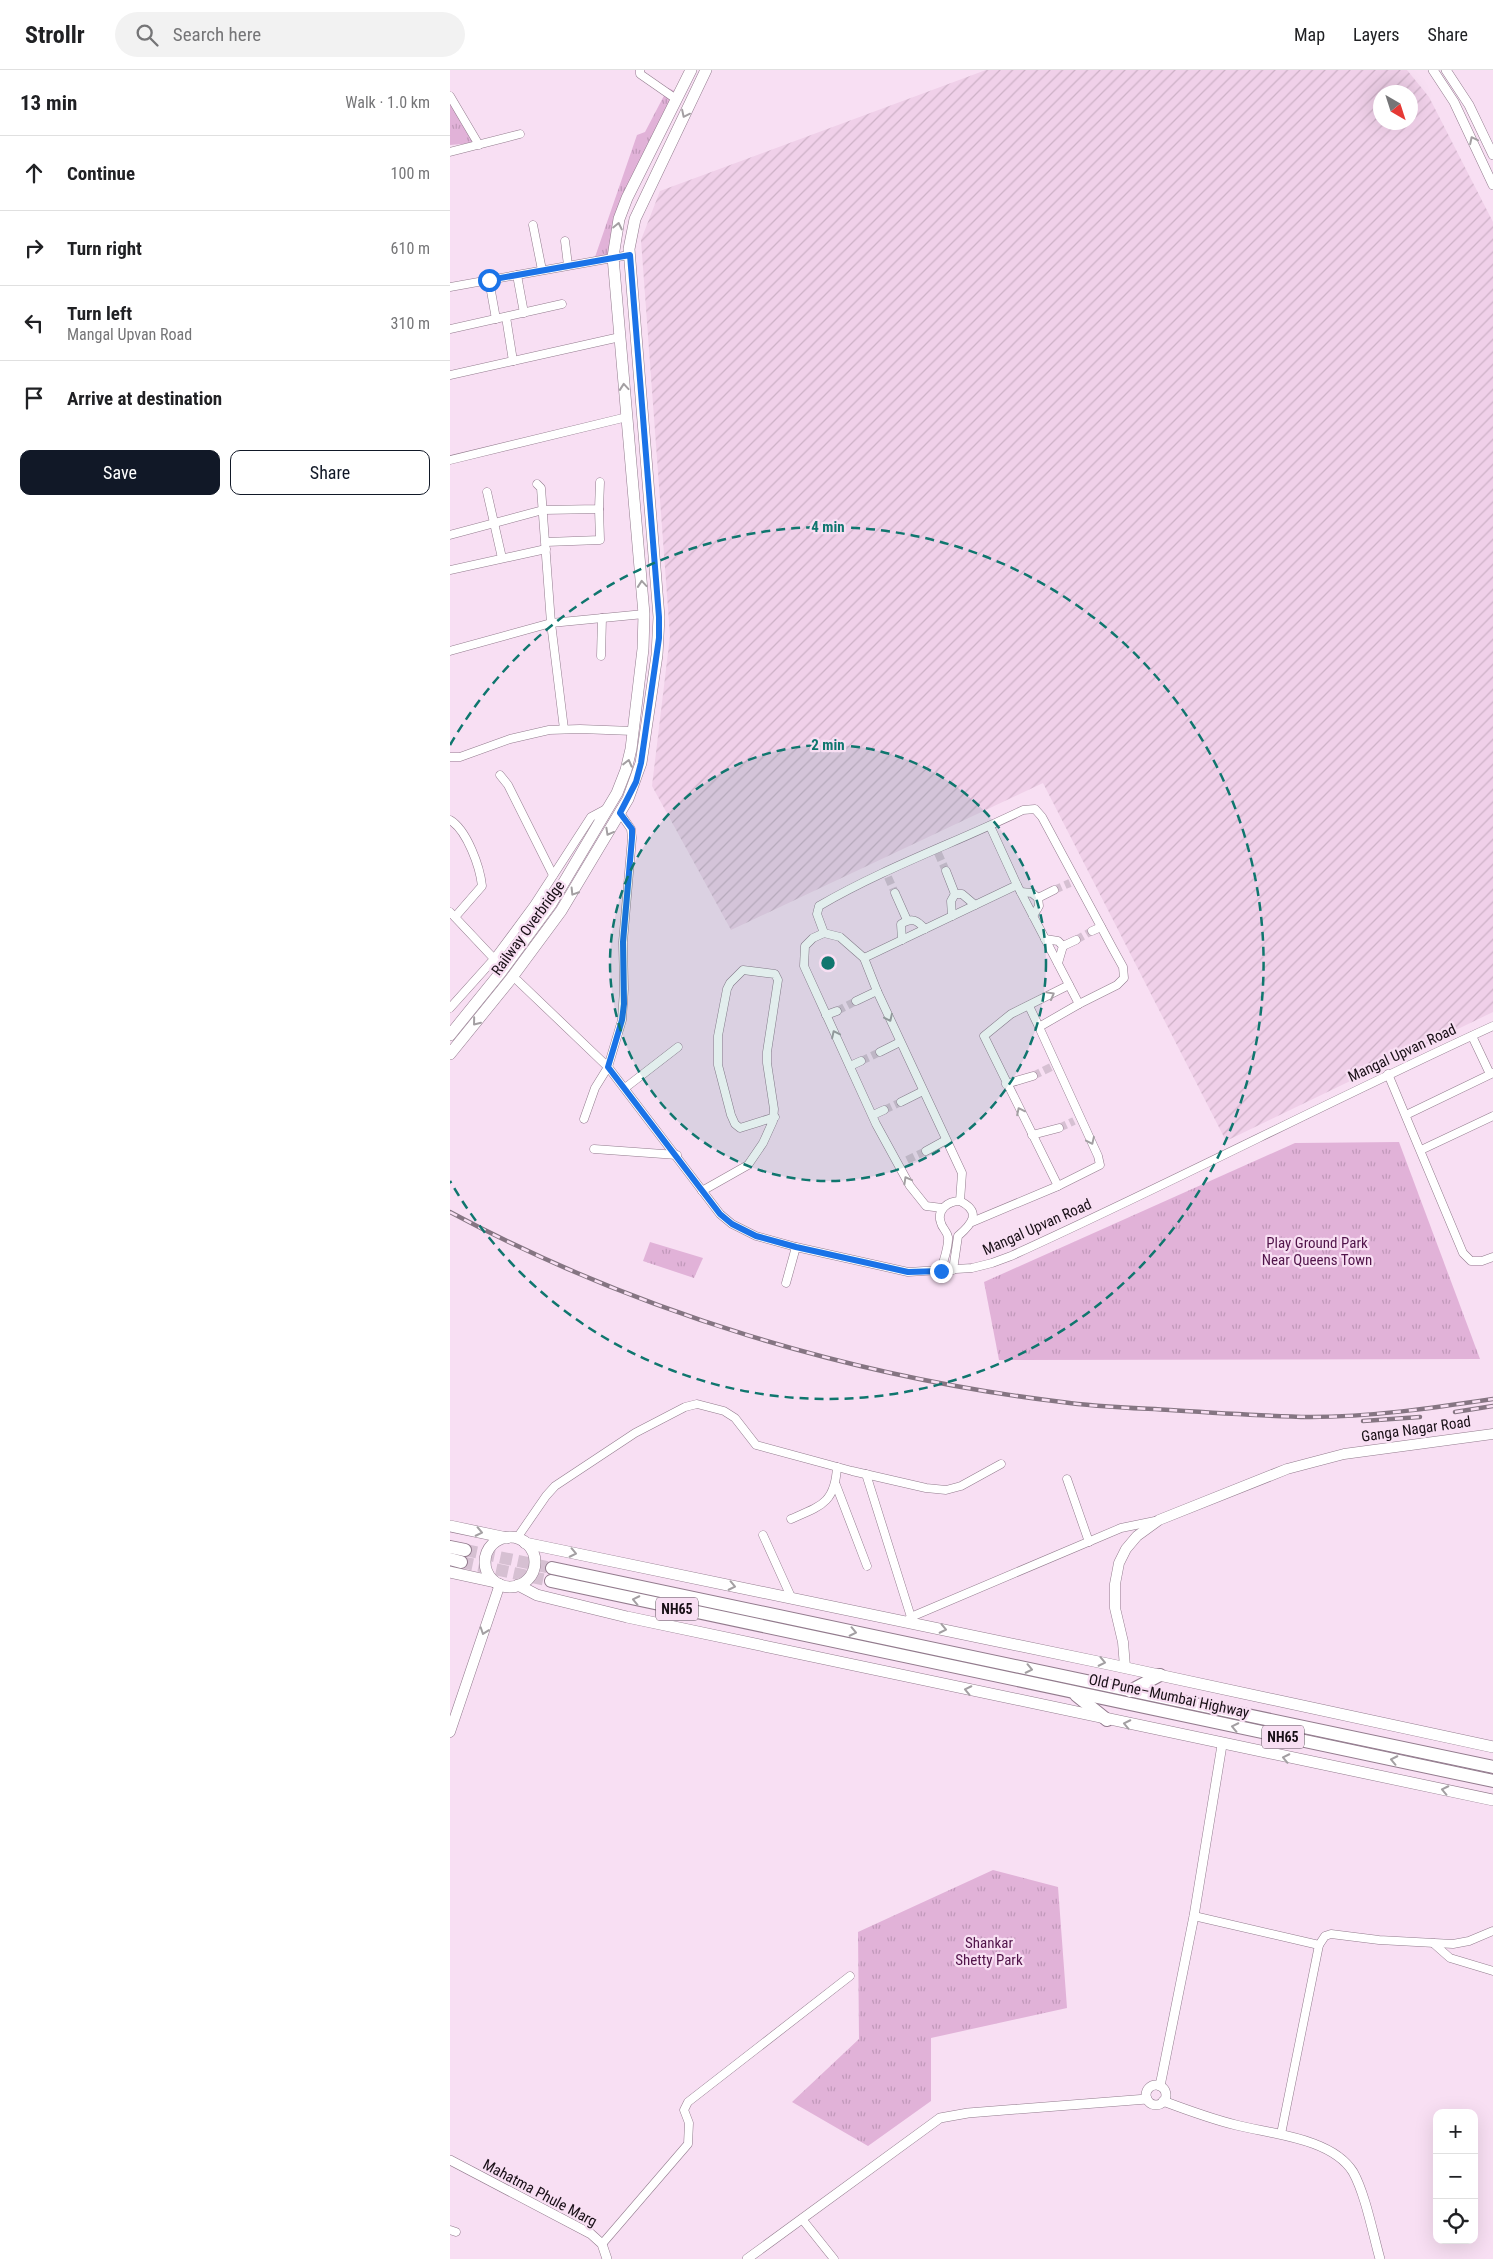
<!DOCTYPE html>
<meta charset="utf-8">
<style>
body{margin:0;font-family:"Roboto Condensed",sans-serif;background:#f2f2f2;color:#202124}
.controls{position:absolute;right:15px;bottom:15px;display:grid;overflow:hidden;border-radius:10px;box-shadow:0 5px 20px #0002}
.controls button{width:45px;height:45px;display:grid;place-items:center;padding:0;border:0;border-bottom:1px solid #e0e0e0;background:#fff;color:#202124;font:25px sans-serif}
.compass{position:absolute;left:923px;top:15px;width:45px;height:45px;border-radius:50%;background:#fff;box-shadow:0 5px 20px #0002;rotate:141deg}
.stop{position:absolute;width:15px;height:15px;margin:-11px;border:4px solid #1a73e8;border-radius:50%;background:#fff}
.stop.end{background:#1a73e8;border-color:#fff;box-shadow:0 1px 5px #0008}
.list{margin:0;padding:0;list-style:none}
h2{display:flex;justify-content:space-between;align-items:center;height:65px;margin:0;padding:0 20px;font-size:21px}
h2 small{font-size:16px;font-weight:400;color:#757577}
.list li{display:grid;grid-template-columns:32px 1fr auto;gap:15px;align-items:center;box-sizing:border-box;height:75px;padding:0 20px;border-top:1px solid #e0e0e0}
.list b{display:block;font-size:19px;white-space:nowrap}
.list p{margin:0;font-size:16px;white-space:nowrap;color:#757577}
.list em{font-size:16px;font-style:normal;color:#757577}
.actions{display:flex;gap:10px;padding:15px 20px}
.actions a{flex:1;padding:11px 0;border:1px solid #111827;border-radius:10px;text-align:center;font-size:18px;color:#111827}
.actions .main{background:#111827;color:#fff}
.icon{flex:none;width:28px;height:28px;fill:none;stroke:currentColor;stroke-width:2;stroke-linecap:round;stroke-linejoin:round}
.map{position:relative;flex:none;width:1043px;height:2189px;overflow:hidden}
header{display:flex;align-items:center;gap:30px;box-sizing:border-box;height:70px;padding:0 25px;background:#fff;border-bottom:1px solid #e0e0e0}
header strong{font-size:24px}
nav{display:flex;gap:28px;margin-inline-start:auto;font-size:18px}
.search{width:350px;height:45px;background:#f2f2f2;display:flex;align-items:center;gap:12px;box-sizing:border-box;padding:0 18px;border-radius:28px;color:#757577;font-size:19px}
main{display:flex}
aside{flex:1;background:#fff}
.map>svg:first-child{display:block}
.industrial{fill:url(#industrial-furrows);fill-rule:evenodd}
.grass{fill:url(#grass-tufts)}
.lines{fill:none;stroke-linecap:round;stroke-linejoin:round}
.minor-tunnel{stroke:#d6c0d2;stroke-width:8;stroke-dasharray:8 4;stroke-linecap:butt}
.trunk-tunnel{stroke:#d6c0d2;stroke-width:12;stroke-dasharray:12 6;stroke-linecap:butt}
.minor-casing{stroke:#927b8d;stroke-width:9}
.tertiary-casing{stroke:#927b8d;stroke-width:10}
.secondary-casing{stroke:#927b8d;stroke-width:11}
.primary-casing{stroke:#927b8d;stroke-width:12}
.trunk-casing{stroke:#927b8d;stroke-width:14}
.minor{stroke:#fff;stroke-width:8}
.tertiary{stroke:#fff;stroke-width:9}
.secondary{stroke:#fff;stroke-width:10}
.primary{stroke:#fff;stroke-width:11}
.trunk{stroke:#fff;stroke-width:12}
.rail-casing{stroke:#857582;stroke-width:4.5}
.rail{stroke:#f8dff3;stroke-width:2.5;stroke-dasharray:8;stroke-linecap:butt}
.oneway{stroke:#a39fa2}
.route{stroke:#1a73e8;stroke-width:6}
.ring{fill:none;stroke:#0f766e;stroke-width:2.5;stroke-dasharray:9 6}
.labels{text-anchor:middle;dominant-baseline:central;stroke-width:4.5;stroke-linejoin:round;paint-order:stroke}
.shield{fill:#f8dff3;stroke:#5b4d58;stroke-width:1}
.shield-label{font-size:14px;font-weight:bold;fill:#180f16}
.street-label{font-size:15px;fill:#180f16;stroke:#f8dff3}
.park-label{font-size:15px;fill:#51144a;stroke:#f8dff3}
.centre{fill:#0f766e;stroke:#f8dff3;stroke-width:2.5}
.ring-label{font-size:15px;text-anchor:middle;font-weight:bold;fill:#0f766e;stroke:#f8dff3;stroke-width:4.5;stroke-linejoin:round;paint-order:stroke}
</style>
<header>
<strong>Strollr</strong>
<div class="search"><svg class="icon" aria-label="search" viewBox="0 0 24 24"><circle cx="10" cy="10" r="6"/><path d="M15 15l6 6"/></svg>Search here</div>
<nav><a>Map</a><a>Layers</a><a>Share</a></nav>
</header>
<main>
<aside>
<h2>13 min<small>Walk · 1.0 km</small></h2>
<ul class="list">
<li><svg class="icon" aria-label="ahead" viewBox="0 0 24 24"><path d="M12 20V5M6 11l6-6 6 6"/></svg><div><b>Continue</b></div><em>100 m</em></li>
<li><svg class="icon" aria-label="right" viewBox="0 0 24 24"><path d="M7 20v-9h11M14 6l5 5-5 5"/></svg><div><b>Turn right</b></div><em>610 m</em></li>
<li><svg class="icon" aria-label="left" viewBox="0 0 24 24"><path d="M17 20v-9H6M10 6l-5 5 5 5"/></svg><div><b>Turn left</b><p>Mangal Upvan Road</p></div><em>310 m</em></li>
<li><svg class="icon" aria-label="arrive" viewBox="0 0 24 24"><path d="M6 21V4h12l-3 4 3 4H6"/></svg><div><b>Arrive at destination</b></div></li>
</ul>
<div class="actions"><a class="main">Save</a><a>Share</a></div>
</aside>
<div class="map">
<svg width="1043" height="2189" viewBox="0 0 1043 2189">
<defs>
<pattern id="industrial-furrows" width="10" height="10" patternUnits="userSpaceOnUse" patternTransform="scale(1.25)"><rect width="10" height="10" fill="#f0d0e9"/><path d="M-1 1l2-2M0 10L10 0M9 11l2-2" fill="none" stroke="#cdb1c7"/></pattern>
<pattern id="grass-tufts" width="24" height="20" patternUnits="userSpaceOnUse" patternTransform="scale(1.25)"><rect width="24" height="20" fill="#e1b2d8"/><path d="M3 7l-1-3M5 7V3M7 7l1-3M15 17l-1-3M17 17v-4M19 17l1-3" fill="none" stroke="#c098b9"/></pattern>
</defs>
<rect width="100%" height="100%" fill="#f8dff3"/>
<!-- industrial -->
<path class="industrial" d="M536,0H957L979,27L1043,152V942L776,1071L593,713L281,860L202,716L220,566L191,170L210,121ZM931,22H961V52H931Z"/>
<!-- grass -->
<g class="grass">
<path d="M218,18L227,22L167,148L162,186L145,187L187,65L195,62Z"/>
<path d="M0,32L25,73L0,75Z"/>
<path d="M949,1072L1030,1289L549,1290L534,1212L845,1073Z"/>
<path d="M200,1172L253,1188L244,1208L193,1191Z"/>
<path d="M543,1800L608,1817L617,1938L481,1968V2031L418,2076L342,2032L409,1969L408,1862Z"/>
</g>
<g class="lines">
<!-- minor-tunnel -->
<g class="minor-tunnel">
<path d="M488,783L496,801"/>
<path d="M438,807L445,823"/>
<path d="M604,820L620,813"/>
<path d="M626,870L642,861"/>
<path d="M387,941L406,931"/>
<path d="M411,991L430,982"/>
<path d="M583,1006L601,997"/>
<path d="M434,1040L451,1032"/>
<path d="M609,1058L624,1051"/>
<path d="M457,1090L476,1081"/>
</g>
<!-- trunk-tunnel -->
<g class="trunk-tunnel">
<path d="M15,1480L102,1498"/>
<path d="M11,1492L101,1511"/>
</g>
<!-- minor casing -->
<g class="minor-casing">
<g id="minor">
<path d="M190,0V4L226,29"/>
<path d="M0,26L29,75"/>
<path d="M0,82L70,64"/>
<path d="M83,155L92,200"/>
<path d="M115,171L118,195"/>
<path d="M67,205L74,243"/>
<path d="M39,210L46,249"/>
<path d="M0,217L179,185"/>
<path d="M56,247L63,291"/>
<path d="M0,259L112,234"/>
<path d="M0,305L170,267"/>
<path d="M0,390L177,347"/>
<path d="M87,414L91,418L101,553L114,659"/>
<path d="M37,422L52,488"/>
<path d="M0,465L93,440L149,439L150,412"/>
<path d="M96,472L150,470L149,439"/>
<path d="M0,500L96,479"/>
<path d="M0,581L101,553L194,544"/>
<path d="M151,586L152,548"/>
<path d="M0,687H10L60,669L99,660L130,659L183,661"/>
<path d="M50,705L58,715L103,805"/>
<path d="M0,750C17,760 30,797 32,816L5,847"/>
<path d="M540,756L567,815L629,934"/>
<path d="M496,801L505,824"/>
<path d="M571,822L582,823L588,828L589,836L583,846"/>
<path d="M445,823L457,850"/>
<path d="M588,828L604,820"/>
<path d="M0,842L49,894"/>
<path d="M502,846L501,831L505,824H512L525,835"/>
<path d="M642,861L651,857"/>
<path d="M374,863L367,844L369,836C434,798 505,773 573,740L585,739L592,747L663,879L673,897L674,908L667,915L629,934L589,957L648,1086L650,1095L608,1116L522,1152"/>
<path d="M595,869L608,871L613,876L608,893"/>
<path d="M452,870L451,854C462,847 467,850 475,859"/>
<path d="M613,876L626,870"/>
<path d="M414,888L567,815"/>
<path d="M68,911L158,997L270,1144L282,1154L306,1166L346,1177L458,1202L522,1198L542,1193L561,1186C724,1112 881,1030 1043,956"/>
<path d="M406,931L427,921"/>
<path d="M579,936L589,957"/>
<path d="M0,938L44,889L84,835L141,747L156,739"/>
<path d="M376,945L387,941"/>
<path d="M1022,966L1040,1004"/>
<path d="M430,982L450,972"/>
<path d="M400,996L411,991"/>
<path d="M938,1004L1013,1183L1021,1191H1032L1043,1187"/>
<path d="M556,1014L583,1006"/>
<path d="M175,1018L228,977"/>
<path d="M451,1032L473,1021"/>
<path d="M423,1045L434,1040"/>
<path d="M956,1045L1043,1003"/>
<path d="M134,1049L145,1018L158,997L172,950L174,919L173,872L182,768L181,759L170,743"/>
<path d="M582,1065L609,1058"/>
<path d="M144,1079L227,1085"/>
<path d="M971,1080L1043,1046"/>
<path d="M476,1081L496,1070"/>
<path d="M608,1116L534,966L561,944L619,915"/>
<path d="M252,1121L298,1095L313,1073L323,1051L324,1039L317,993V982L328,910L325,904L293,900L280,913L277,919L268,966V995L281,1045L285,1054L290,1058L325,1047"/>
<path d="M492,1138L476,1136L460,1116L426,1054L354,896L355,876L363,868L374,863L390,867L414,888L427,921L512,1103L510,1131"/>
<path d="M491,1201C493,1191 499,1177 498,1167C497,1161 492,1158 491,1153C486,1140 498,1131 510,1131C532,1142 522,1154 508,1166L503,1200"/>
<path d="M336,1213L346,1177"/>
<path d="M416,1404L461,1547"/>
<path d="M617,1409L639,1472"/>
<path d="M386,1415L417,1496"/>
<path d="M341,1449C371,1436 385,1433 387,1397"/>
<path d="M313,1465L342,1529"/>
<path d="M67,1468L96,1426L105,1416L185,1363L235,1337L247,1334L274,1341L285,1348L306,1375L402,1401L476,1418L496,1420L511,1416L551,1394"/>
<path d="M457,1551L461,1547L671,1458L705,1451"/>
<path d="M744,1846L869,1875L875,1866L881,1864L929,1870L1003,1874L1019,1871L1043,1861"/>
<path d="M983,1873L1000,1888L1043,1901"/>
<path d="M831,2064L869,1875"/>
<path d="M352,2149L384,2189"/>
<path d="M0,2160L6,2162"/>
<path d="M152,2174L238,2074L239,2053L234,2040L238,2032L400,1906"/>
</g>
</g>
<!-- tertiary casing -->
<g class="tertiary-casing">
<g id="tertiary">
<path d="M983,0L1004,32L1043,115"/>
<path d="M996,0L1019,35L1043,85"/>
<circle cx="706" cy="2025" r="10"/>
<path d="M710,2016L744,1846L772,1675"/>
<path d="M713,2031C737,2040 761,2049 786,2055C821,2064 882,2068 903,2102C915,2123 923,2164 930,2189"/>
<path d="M0,2090L141,2164L152,2174L157,2189"/>
<path d="M297,2189L490,2048L518,2043L697,2029"/>
</g>
</g>
<!-- secondary casing -->
<g class="secondary-casing">
<g id="secondary">
<path d="M675,1597L673,1572L665,1538V1514L669,1493L676,1479L687,1466L709,1450L837,1399L894,1384L1043,1364"/>
<path d="M0,1662L50,1514"/>
</g>
</g>
<!-- primary casing -->
<g class="primary-casing">
<g id="primary">
<path d="M0,965L51,902L101,834L167,723L176,700L181,679L193,579L194,544L163,187L169,149L177,128L241,0"/>
<path d="M0,984L60,910L111,841L178,729L191,693L207,585L209,547L179,179L185,149L256,0"/>
<path d="M0,1456L57,1468"/>
<circle cx="60" cy="1492" r="25"/>
<path d="M75,1473L658,1594L1043,1677"/>
<path d="M0,1502L45,1512"/>
<path d="M68,1515L87,1525L177,1547L1043,1730"/>
</g>
</g>
<!-- trunk casing -->
<g class="trunk-casing">
<g id="trunk">
<path d="M0,1477L15,1480"/>
<path d="M0,1489L11,1492"/>
<path d="M102,1498L1043,1697"/>
<path d="M101,1511L1043,1711"/>
<path d="M680,1621L710,1605"/>
<path d="M626,1625L657,1650"/>
</g>
</g>
<!-- minor -->
<use href="#minor" class="minor"/>
<!-- tertiary -->
<use href="#tertiary" class="tertiary"/>
<!-- secondary -->
<use href="#secondary" class="secondary"/>
<!-- primary -->
<use href="#primary" class="primary"/>
<!-- trunk -->
<use href="#trunk" class="trunk"/>
<!-- rail casing -->
<g class="rail-casing">
<g id="rail">
<path d="M0,1142C186,1242 403,1307 612,1332C647,1337 684,1338 720,1340C766,1343 813,1346 860,1347C921,1347 983,1338 1043,1329"/>
<path d="M1005,1342L1043,1336"/>
<path d="M913,1351L970,1347"/>
</g>
</g>
<!-- rail -->
<use href="#rail" class="rail"/>
</g>
<!-- one-way arrows -->
<defs><path id="oneway-chevron" d="M-2-3.5L2.5 0L-2 3.5" fill="none" stroke-width="1.6" stroke-linecap="round" stroke-linejoin="round" transform="scale(1.25)"/></defs>
<g class="oneway">
<use href="#oneway-chevron" transform="translate(235 44) rotate(116)"/>
<use href="#oneway-chevron" transform="translate(1023 70) rotate(-116)"/>
<use href="#oneway-chevron" transform="translate(168 156) rotate(-78)"/>
<use href="#oneway-chevron" transform="translate(174 317) rotate(-95)"/>
<use href="#oneway-chevron" transform="translate(192 514) rotate(-95)"/>
<use href="#oneway-chevron" transform="translate(178 693) rotate(-76)"/>
<use href="#oneway-chevron" transform="translate(159 762) rotate(119)"/>
<use href="#oneway-chevron" transform="translate(124 822) rotate(122)"/>
<use href="#oneway-chevron" transform="translate(601 925) rotate(-29)"/>
<use href="#oneway-chevron" transform="translate(439 948) rotate(65)"/>
<use href="#oneway-chevron" transform="translate(26 952) rotate(129)"/>
<use href="#oneway-chevron" transform="translate(385 964) rotate(-116)"/>
<use href="#oneway-chevron" transform="translate(570 1041) rotate(-116)"/>
<use href="#oneway-chevron" transform="translate(641 1071) rotate(65)"/>
<use href="#oneway-chevron" transform="translate(457 1110) rotate(-119)"/>
<use href="#oneway-chevron" transform="translate(29 1462) rotate(12)"/>
<use href="#oneway-chevron" transform="translate(123 1483) rotate(12)"/>
<use href="#oneway-chevron" transform="translate(282 1516) rotate(12)"/>
<use href="#oneway-chevron" transform="translate(186 1530) rotate(-168)"/>
<use href="#oneway-chevron" transform="translate(493 1559) rotate(12)"/>
<use href="#oneway-chevron" transform="translate(34 1561) rotate(109)"/>
<use href="#oneway-chevron" transform="translate(403 1562) rotate(12)"/>
<use href="#oneway-chevron" transform="translate(652 1592) rotate(12)"/>
<use href="#oneway-chevron" transform="translate(579 1599) rotate(12)"/>
<use href="#oneway-chevron" transform="translate(518 1620) rotate(-168)"/>
<use href="#oneway-chevron" transform="translate(677 1654) rotate(-168)"/>
<use href="#oneway-chevron" transform="translate(785 1657) rotate(-168)"/>
<use href="#oneway-chevron" transform="translate(836 1688) rotate(-168)"/>
<use href="#oneway-chevron" transform="translate(944 1690) rotate(-168)"/>
<use href="#oneway-chevron" transform="translate(995 1720) rotate(-168)"/>
</g>
<g class="lines">
<!-- route -->
<path class="route" d="M39,210L180,185L209,547V568L191,693L186,712L170,743L182,759V768L173,872L174,934L172,950L158,997L270,1144L282,1154L306,1166L346,1177L458,1202L491,1201"/>
</g>
<!-- distance rings -->
<circle cx="378" cy="893" r="218" fill="#0f766e" fill-opacity=".12"/>
<g class="ring">
<circle cx="378" cy="893" r="218"/>
<path d="M0 675A436 436 0 1 1 0 1111"/>
</g>
<g class="labels">
<!-- shield labels -->
<g class="shield">
<rect x="206" y="1527.5" width="42" height="23" rx="4"/>
<rect x="812" y="1655.5" width="42" height="23" rx="4"/>
</g>
<g class="shield-label">
<text x="227" y="1539">NH65</text>
<text x="833" y="1667">NH65</text>
</g>
<!-- street labels -->
<g class="street-label">
<text transform="translate(78 858) rotate(-54)">Railway Overbridge</text>
<text transform="translate(952 983) rotate(-25)">Mangal Upvan Road</text>
<text transform="translate(587 1157) rotate(-24)">Mangal Upvan Road</text>
<text transform="translate(966 1359) rotate(-8)">Ganga Nagar Road</text>
<text transform="translate(719 1626) rotate(12)">Old Pune–Mumbai Highway</text>
<text transform="translate(90 2123) rotate(28)">Mahatma Phule Marg</text>
</g>
<!-- park labels -->
<g class="park-label">
<text x="867" y="1173">Play Ground Park<tspan x="867" dy="17">Near Queens Town</tspan></text>
<text x="539" y="1873">Shankar<tspan x="539" dy="17">Shetty Park</tspan></text>
</g>
</g>
<circle cx="378" cy="893" r="8" class="centre"/>
<g class="ring-label">
<text x="378" y="462">4 min</text>
<text x="378" y="680">2 min</text>
</g>
</svg>
<div class="controls">
<button>+</button>
<button>−</button>
<button><svg class="icon" aria-label="locate" viewBox="0 0 24 24"><circle cx="12" cy="12" r="6"/><path d="M12 2v4M12 18v4M2 12h4M18 12h4"/></svg></button>
</div>
<svg class="compass" viewBox="-18 -18 36 36"><path d="M0-13l5 13h-10z" fill="#e53935"/><path d="M0 13l5-13h-10z" fill="#757577"/></svg>
<div class="stop" style="left:39px;top:210px"></div>
<div class="stop end" style="left:491px;top:1201px"></div>
</div>
</main>
